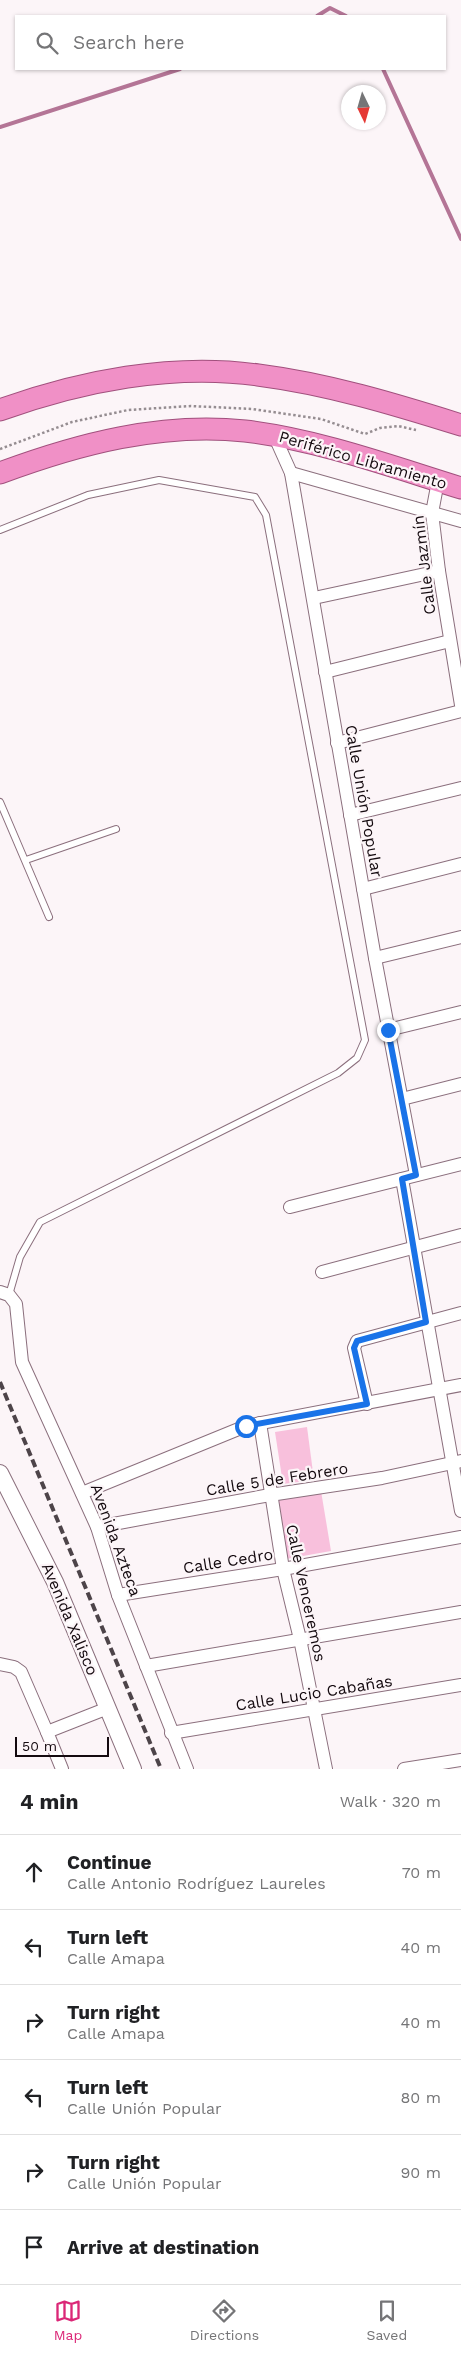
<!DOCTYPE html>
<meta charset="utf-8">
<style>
body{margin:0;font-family:"Work Sans",sans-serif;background:#f6f6f6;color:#202124}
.compass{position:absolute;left:341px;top:85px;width:45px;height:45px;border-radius:50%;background:#fff;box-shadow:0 1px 4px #0004;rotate:175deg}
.scale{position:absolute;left:15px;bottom:12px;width:94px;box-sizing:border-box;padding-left:5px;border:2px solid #140a0f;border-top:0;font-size:14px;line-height:18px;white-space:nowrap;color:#140a0f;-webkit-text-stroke:4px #fcf5f8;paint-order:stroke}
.stop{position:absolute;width:15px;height:15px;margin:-11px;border:4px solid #1a73e8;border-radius:50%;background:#fff}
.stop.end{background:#1a73e8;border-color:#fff;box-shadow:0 1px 5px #0008}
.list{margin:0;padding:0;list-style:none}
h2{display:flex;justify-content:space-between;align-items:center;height:65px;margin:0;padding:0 20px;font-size:21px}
h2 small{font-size:16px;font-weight:400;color:#757577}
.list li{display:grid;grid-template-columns:32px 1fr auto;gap:15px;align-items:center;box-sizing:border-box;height:75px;padding:0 20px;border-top:1px solid #e0e0e0}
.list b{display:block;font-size:19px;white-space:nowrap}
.list p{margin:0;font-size:16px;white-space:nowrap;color:#757577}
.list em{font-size:16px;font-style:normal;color:#757577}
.icon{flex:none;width:28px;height:28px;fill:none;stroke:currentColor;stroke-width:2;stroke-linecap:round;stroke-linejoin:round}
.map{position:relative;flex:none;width:461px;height:1769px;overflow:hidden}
.search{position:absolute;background:#fff;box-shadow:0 1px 4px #0004;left:15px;right:15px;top:15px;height:55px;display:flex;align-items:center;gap:12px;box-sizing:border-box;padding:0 18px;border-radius:0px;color:#757577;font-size:19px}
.sheet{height:515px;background:#fff}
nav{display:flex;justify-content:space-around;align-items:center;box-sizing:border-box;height:70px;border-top:1px solid #e0e0e0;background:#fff;font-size:14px;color:#757577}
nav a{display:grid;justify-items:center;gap:2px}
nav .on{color:#db2777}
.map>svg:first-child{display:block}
.green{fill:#f8c0dc}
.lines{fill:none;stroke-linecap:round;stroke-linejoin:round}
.stream{stroke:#b47596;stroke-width:4}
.service-casing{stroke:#8b6f7d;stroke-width:8}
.minor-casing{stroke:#8b6f7d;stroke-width:14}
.tertiary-casing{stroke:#8b6f7d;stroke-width:18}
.trunk-casing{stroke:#a1507d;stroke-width:23}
.path{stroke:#958d91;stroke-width:2.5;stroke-dasharray:2.5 2.5;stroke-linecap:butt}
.service{stroke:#fff;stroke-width:6}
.minor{stroke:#fff;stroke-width:12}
.tertiary{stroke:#fff;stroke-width:16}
.trunk{stroke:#f090c6;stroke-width:21}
.rail{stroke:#4d4449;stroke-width:4;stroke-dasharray:8 4;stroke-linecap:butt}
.route{stroke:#1a73e8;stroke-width:6}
.labels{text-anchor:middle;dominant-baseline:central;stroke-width:4.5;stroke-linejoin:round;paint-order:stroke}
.street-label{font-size:16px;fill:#140a0f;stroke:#fcf5f8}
</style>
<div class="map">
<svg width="461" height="1769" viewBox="0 0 461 1769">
<rect width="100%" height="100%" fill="#fcf5f8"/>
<!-- green -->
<g class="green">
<path d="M307,1427L314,1480L283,1484L275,1432Z"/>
<path d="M321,1491L331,1551L286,1559L276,1499Z"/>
</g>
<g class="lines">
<!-- stream -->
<g class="stream">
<path d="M317,16L330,8L346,16"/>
<path d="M383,69L461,239"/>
<path d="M0,127L180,69"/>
</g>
<!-- service casing -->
<g class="service-casing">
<g id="service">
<path d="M0,530L88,495L159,480L255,497L266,515L365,1040L357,1058L338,1073L40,1222L20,1257L9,1295"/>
<path d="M0,802L49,917"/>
<path d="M26,860L116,829"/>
</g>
</g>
<!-- minor casing -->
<g class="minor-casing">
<g id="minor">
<path d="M274,435L291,473L375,958L416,1175"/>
<path d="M291,473L461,521"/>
<path d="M438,481L432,513L439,571L461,705"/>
<path d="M314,598L439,571"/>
<path d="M325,672L450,641"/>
<path d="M337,743L461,711"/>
<path d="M350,815L461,788"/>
<path d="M363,889L461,864"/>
<path d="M375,958L461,937"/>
<path d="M388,1030L461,1012"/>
<path d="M402,1099L461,1084"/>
<path d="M402,1179L461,1511"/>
<path d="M290,1207L461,1164"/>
<path d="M322,1272L461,1235"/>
<path d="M0,1292L9,1295L16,1304L22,1362L97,1527L118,1595L187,1769"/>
<path d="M367,1404L354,1348L357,1341L461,1313"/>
<path d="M260,1423L283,1569L300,1639L326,1769"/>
<path d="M82,1493L246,1426L461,1385"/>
<path d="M97,1527L270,1495L382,1478L461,1461"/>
<path d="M118,1595L283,1569L461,1537"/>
<path d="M0,1664L14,1667L21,1672L47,1732"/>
<path d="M146,1666L461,1612"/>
<path d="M171,1733L461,1685"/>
<path d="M62,1769L47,1732L108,1708"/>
<path d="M404,1769L461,1760"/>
</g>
</g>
<!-- tertiary casing -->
<g class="tertiary-casing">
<path id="tertiary" d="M0,1473L55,1582L133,1769"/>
</g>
<!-- trunk casing -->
<g class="trunk-casing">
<g id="trunk">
<path d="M0,410C80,381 172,363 258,375C328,384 394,404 461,425"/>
<path d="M0,473C78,444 161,422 245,431C319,440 390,466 461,488"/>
</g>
</g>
<!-- path -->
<path class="path" d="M0,449L72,422L128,410L191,406L252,409L321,419L365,434L380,428L398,426L416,430"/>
<!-- service -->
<use href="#service" class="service"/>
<!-- minor -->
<use href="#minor" class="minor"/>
<!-- tertiary -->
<use href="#tertiary" class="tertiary"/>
<!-- trunk -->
<use href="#trunk" class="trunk"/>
<!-- rail -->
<path class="rail" d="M0,1382L161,1769"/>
</g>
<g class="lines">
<!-- route -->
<path class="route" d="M246,1426L367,1404L354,1348L357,1341L426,1322L402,1179L416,1175L388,1030"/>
</g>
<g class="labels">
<!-- street labels -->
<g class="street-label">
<text transform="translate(363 460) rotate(16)">Periférico Libramiento</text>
<text transform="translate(424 565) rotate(-97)">Calle Jazmín</text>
<text transform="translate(364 801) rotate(80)">Calle Unión Popular</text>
<text transform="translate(277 1479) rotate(-9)">Calle 5 de Febrero</text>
<text transform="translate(116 1540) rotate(70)">Avenida Azteca</text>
<text transform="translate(228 1561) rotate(-9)">Calle Cedro</text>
<text transform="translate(306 1593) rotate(78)">Calle Venceremos</text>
<text transform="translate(70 1619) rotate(67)">Avenida Xalisco</text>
<text transform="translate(314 1693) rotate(-9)">Calle Lucio Cabañas</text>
</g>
</g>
</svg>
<svg class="compass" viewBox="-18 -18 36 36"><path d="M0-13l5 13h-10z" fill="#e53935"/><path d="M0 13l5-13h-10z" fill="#757577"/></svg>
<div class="scale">50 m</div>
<div class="stop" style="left:246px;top:1426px"></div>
<div class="stop end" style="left:388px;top:1030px"></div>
<div class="search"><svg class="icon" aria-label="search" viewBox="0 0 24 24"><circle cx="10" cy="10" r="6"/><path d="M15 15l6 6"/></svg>Search here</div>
</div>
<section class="sheet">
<h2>4 min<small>Walk · 320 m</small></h2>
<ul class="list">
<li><svg class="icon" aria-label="ahead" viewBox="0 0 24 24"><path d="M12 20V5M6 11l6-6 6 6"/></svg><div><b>Continue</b><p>Calle Antonio Rodríguez Laureles</p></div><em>70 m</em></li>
<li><svg class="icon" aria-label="left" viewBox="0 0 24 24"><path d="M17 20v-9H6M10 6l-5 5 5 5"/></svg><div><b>Turn left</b><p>Calle Amapa</p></div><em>40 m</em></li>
<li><svg class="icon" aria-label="right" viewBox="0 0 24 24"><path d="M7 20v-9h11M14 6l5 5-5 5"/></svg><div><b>Turn right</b><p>Calle Amapa</p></div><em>40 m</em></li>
<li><svg class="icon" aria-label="left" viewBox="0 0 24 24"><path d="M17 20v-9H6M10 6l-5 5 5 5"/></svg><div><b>Turn left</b><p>Calle Unión Popular</p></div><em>80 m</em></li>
<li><svg class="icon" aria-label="right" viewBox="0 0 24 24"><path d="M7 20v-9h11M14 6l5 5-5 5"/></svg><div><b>Turn right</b><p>Calle Unión Popular</p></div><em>90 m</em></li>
<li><svg class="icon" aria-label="arrive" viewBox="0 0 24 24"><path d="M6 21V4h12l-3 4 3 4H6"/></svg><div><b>Arrive at destination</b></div></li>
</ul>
</section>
<nav>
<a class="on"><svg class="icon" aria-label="map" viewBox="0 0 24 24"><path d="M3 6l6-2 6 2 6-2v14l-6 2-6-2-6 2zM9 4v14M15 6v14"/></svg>Map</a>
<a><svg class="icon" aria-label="directions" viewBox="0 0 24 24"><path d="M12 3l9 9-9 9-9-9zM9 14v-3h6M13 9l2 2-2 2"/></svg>Directions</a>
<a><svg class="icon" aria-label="saved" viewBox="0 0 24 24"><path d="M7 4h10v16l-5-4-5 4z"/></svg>Saved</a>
</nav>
